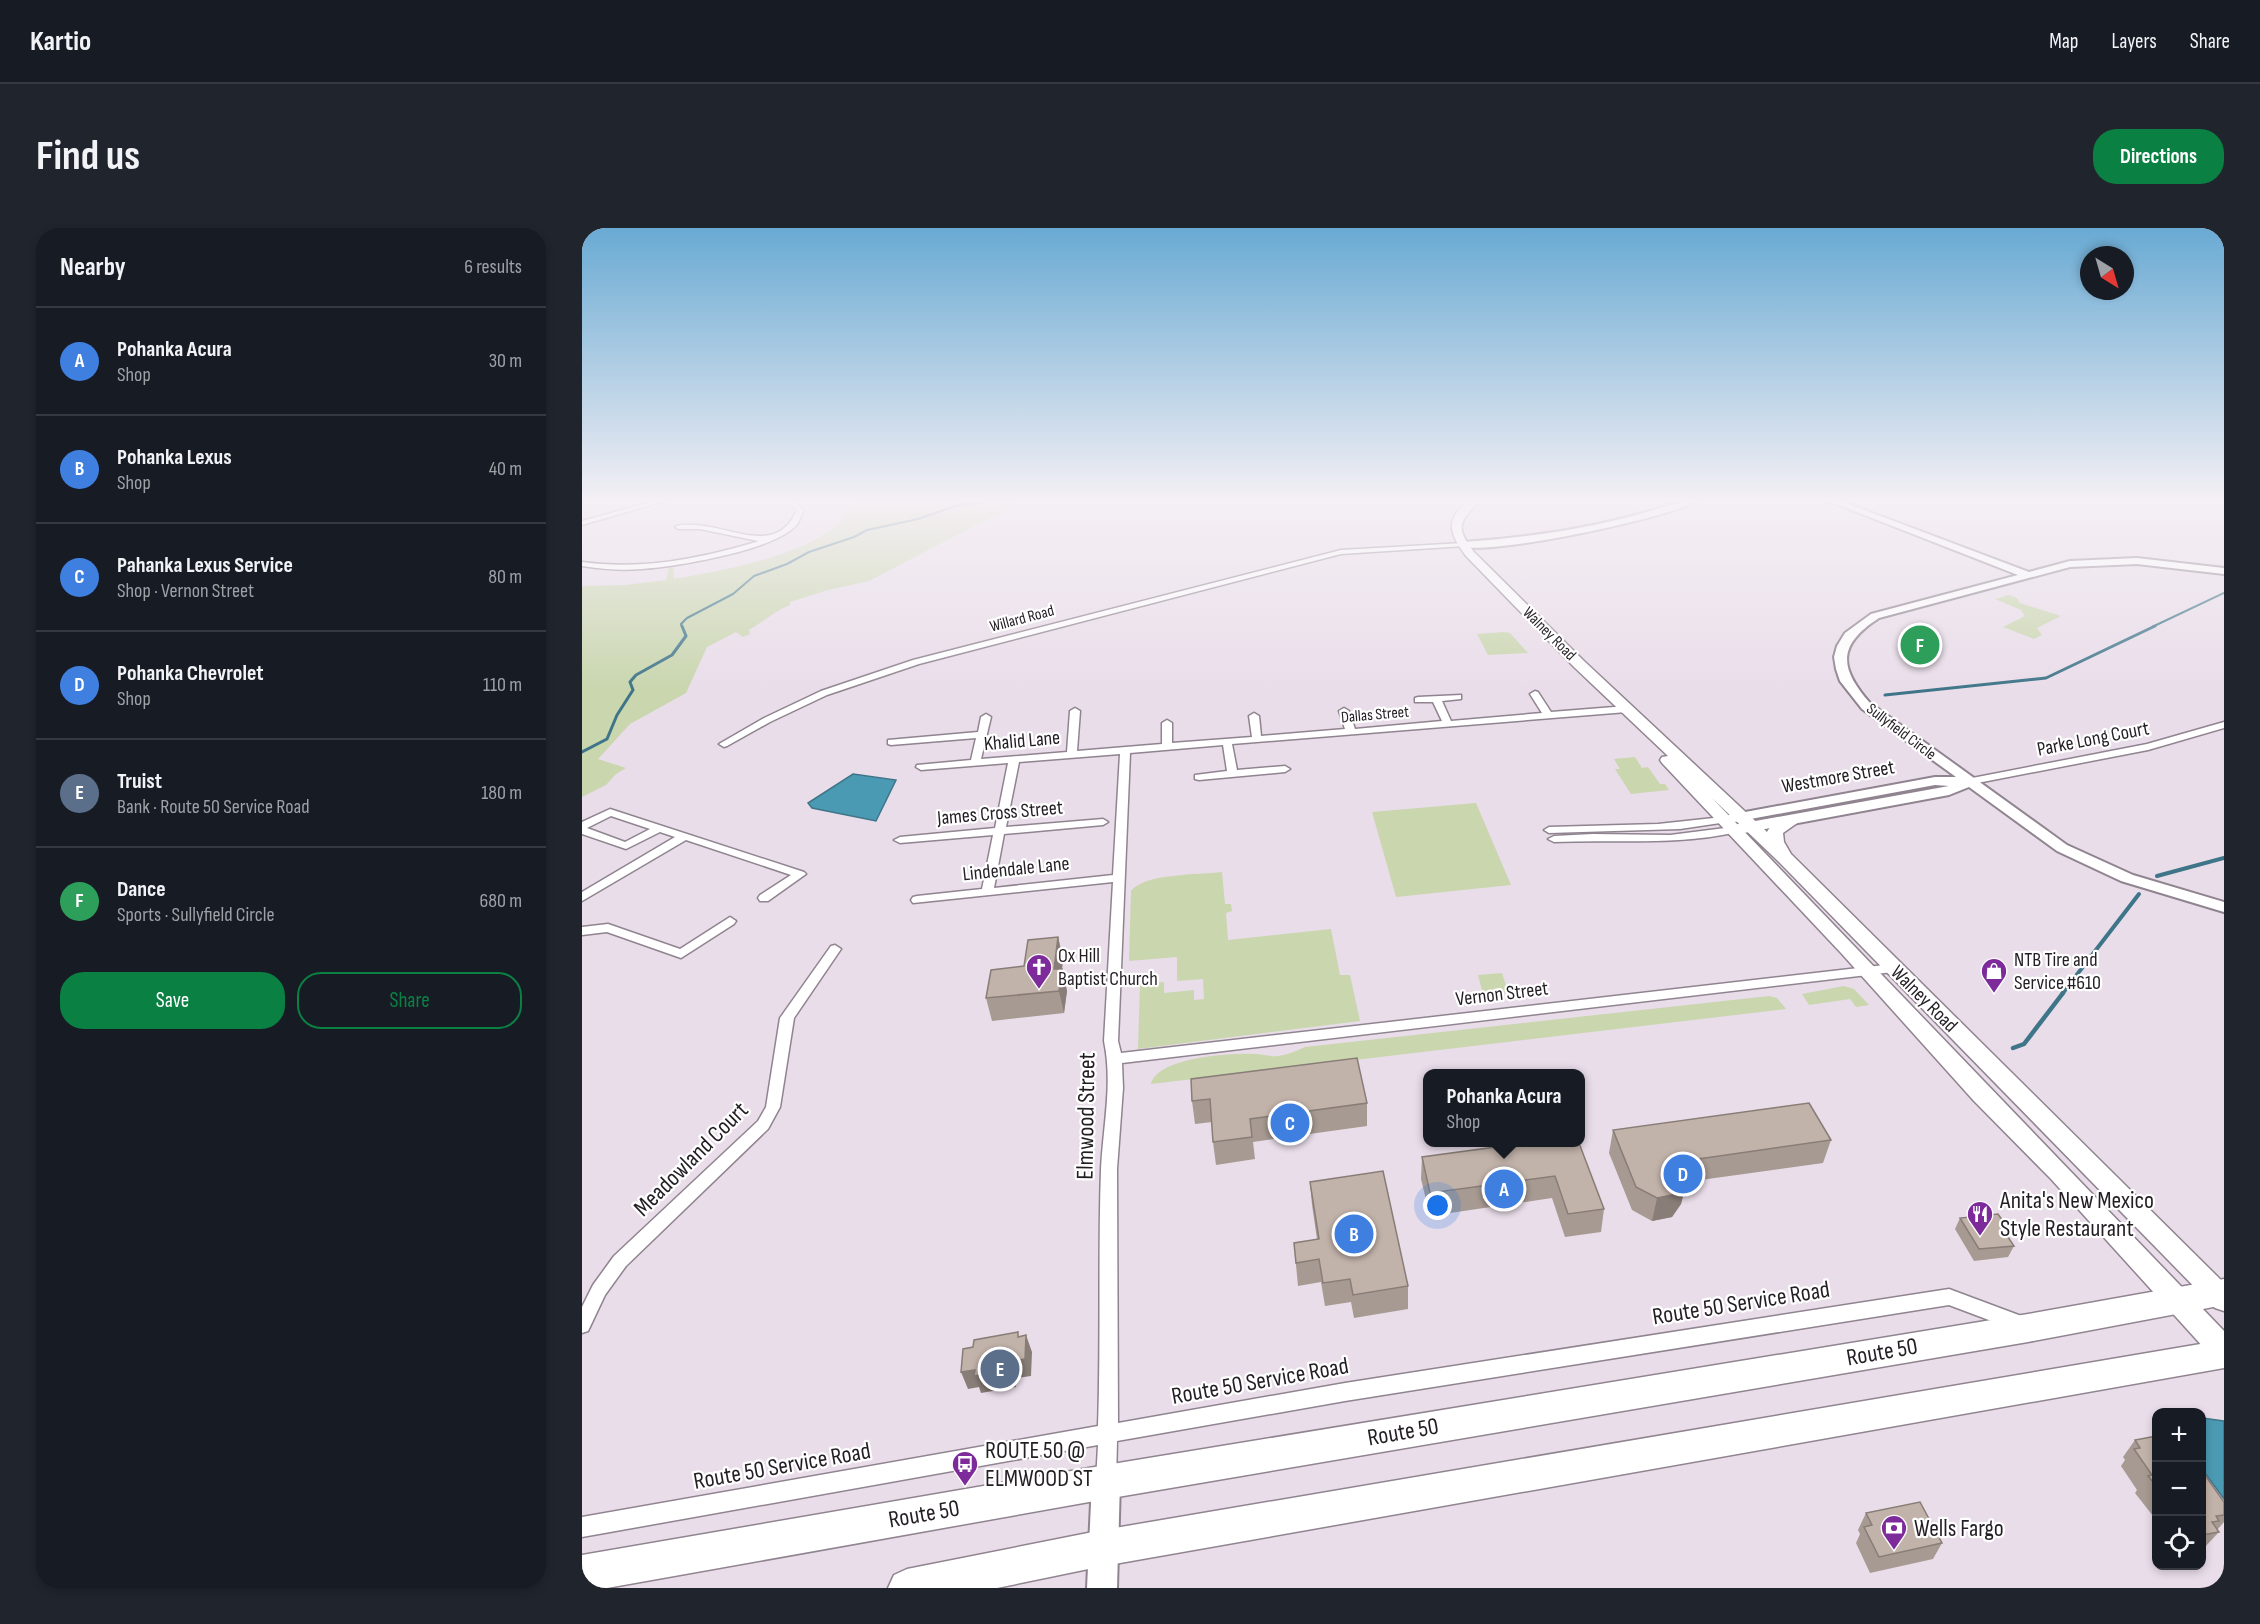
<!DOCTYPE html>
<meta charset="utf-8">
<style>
body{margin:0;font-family:"Sofia Sans Condensed",sans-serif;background:#20242c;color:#f1f3f6}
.controls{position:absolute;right:18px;bottom:18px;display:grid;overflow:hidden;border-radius:12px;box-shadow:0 3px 9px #0003}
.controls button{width:54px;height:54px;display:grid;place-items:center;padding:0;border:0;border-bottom:2px solid #363941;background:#171b24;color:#f1f3f6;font:30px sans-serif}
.compass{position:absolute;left:1498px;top:18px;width:54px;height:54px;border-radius:50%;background:#171b24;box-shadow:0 3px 9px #0003;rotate:143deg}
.you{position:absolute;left:856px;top:978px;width:21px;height:21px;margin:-15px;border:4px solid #fff;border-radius:50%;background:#1a73e8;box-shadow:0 0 0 9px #1a73e833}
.badge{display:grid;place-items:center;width:39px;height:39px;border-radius:50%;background:#0b8043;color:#fff;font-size:20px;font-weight:700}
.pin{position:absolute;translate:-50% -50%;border:3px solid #fff;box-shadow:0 2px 6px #0006}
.popup{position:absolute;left:841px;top:841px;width:162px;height:78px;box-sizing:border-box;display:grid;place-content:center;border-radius:12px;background:#171b24;filter:drop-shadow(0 2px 4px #0005);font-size:20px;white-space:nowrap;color:#9ea1a6}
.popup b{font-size:22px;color:#f1f3f6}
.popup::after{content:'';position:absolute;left:50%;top:100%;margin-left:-12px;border:12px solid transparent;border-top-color:#171b24}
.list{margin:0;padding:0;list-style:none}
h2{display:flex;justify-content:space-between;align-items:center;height:78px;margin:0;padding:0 24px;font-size:26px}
h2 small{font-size:20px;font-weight:400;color:#9ea1a6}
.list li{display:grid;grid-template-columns:39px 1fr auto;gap:18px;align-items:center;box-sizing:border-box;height:108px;padding:0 24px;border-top:2px solid #363941}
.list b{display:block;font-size:22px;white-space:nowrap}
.list p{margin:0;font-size:20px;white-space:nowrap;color:#9ea1a6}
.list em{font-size:20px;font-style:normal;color:#9ea1a6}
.actions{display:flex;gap:12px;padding:18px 24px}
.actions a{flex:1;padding:14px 0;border:2px solid #0b8043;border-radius:24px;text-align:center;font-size:21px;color:#0b8043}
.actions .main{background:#0b8043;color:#fff}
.icon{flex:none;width:33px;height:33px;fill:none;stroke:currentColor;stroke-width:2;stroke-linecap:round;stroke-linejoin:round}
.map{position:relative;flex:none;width:1642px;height:1360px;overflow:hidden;border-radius:24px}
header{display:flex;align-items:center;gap:36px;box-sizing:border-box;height:84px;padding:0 30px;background:#171b24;border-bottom:2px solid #363941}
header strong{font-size:28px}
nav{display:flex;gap:33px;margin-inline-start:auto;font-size:21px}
.intro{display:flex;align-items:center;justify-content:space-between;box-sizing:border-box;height:144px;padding:0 36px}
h1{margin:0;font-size:42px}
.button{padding:15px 27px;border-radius:24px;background:#0b8043;color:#fff;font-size:21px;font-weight:700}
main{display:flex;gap:36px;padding:0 36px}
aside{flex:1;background:#171b24;border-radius:24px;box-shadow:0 3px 9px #0003}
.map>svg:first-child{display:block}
.green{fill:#c9d6ae}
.water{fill:#4b9ab3;stroke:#3f7588;stroke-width:1.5}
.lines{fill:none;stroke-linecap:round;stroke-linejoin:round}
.stream-far3{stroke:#3f7588;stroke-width:2}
.stream-far2{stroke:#3f7588;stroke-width:3}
.stream-far1{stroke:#3f7588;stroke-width:4}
.stream{stroke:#3f7588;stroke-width:4.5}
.street-casing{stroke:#8f848f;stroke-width:3}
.secondary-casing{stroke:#8f848f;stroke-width:4}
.primary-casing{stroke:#8f848f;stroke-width:3}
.highway-casing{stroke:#8f848f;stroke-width:3}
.street{fill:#fff;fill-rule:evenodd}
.secondary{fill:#fff;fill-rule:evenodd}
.primary{fill:#fff;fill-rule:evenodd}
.highway{fill:#fff;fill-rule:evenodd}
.wall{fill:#a79a92}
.shaded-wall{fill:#887d77}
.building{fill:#c2b3aa;stroke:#887d77;stroke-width:1.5}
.labels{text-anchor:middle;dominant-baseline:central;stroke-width:4.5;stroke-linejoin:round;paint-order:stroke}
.far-street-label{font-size:16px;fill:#231e23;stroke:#fff}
.street-label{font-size:20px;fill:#231e23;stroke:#fff}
.poi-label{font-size:20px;fill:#231e23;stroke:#fff;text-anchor:start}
.near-street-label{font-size:24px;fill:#231e23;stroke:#fff}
.near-poi-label{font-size:24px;fill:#231e23;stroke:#fff;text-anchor:start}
</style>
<header>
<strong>Kartio</strong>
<nav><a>Map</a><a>Layers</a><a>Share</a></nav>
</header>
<div class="intro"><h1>Find us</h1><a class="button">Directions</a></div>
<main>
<aside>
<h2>Nearby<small>6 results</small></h2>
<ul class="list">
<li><span class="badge" style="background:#3f7fe0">A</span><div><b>Pohanka Acura</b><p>Shop</p></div><em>30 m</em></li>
<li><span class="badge" style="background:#3f7fe0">B</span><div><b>Pohanka Lexus</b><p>Shop</p></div><em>40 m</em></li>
<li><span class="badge" style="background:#3f7fe0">C</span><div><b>Pahanka Lexus Service</b><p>Shop · Vernon Street</p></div><em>80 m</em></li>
<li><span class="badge" style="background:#3f7fe0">D</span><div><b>Pohanka Chevrolet</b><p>Shop</p></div><em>110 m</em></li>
<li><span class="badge" style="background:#5c6f8a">E</span><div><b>Truist</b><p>Bank · Route 50 Service Road</p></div><em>180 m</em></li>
<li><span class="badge" style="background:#2e9e5b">F</span><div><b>Dance</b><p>Sports · Sullyfield Circle</p></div><em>680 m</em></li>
</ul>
<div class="actions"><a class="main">Save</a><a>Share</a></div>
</aside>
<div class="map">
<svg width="1642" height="1360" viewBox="0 0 1642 1360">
<rect width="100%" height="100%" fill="#e9dde9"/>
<!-- green -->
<g class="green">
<path d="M276,272H442L287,353L246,362L208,374V377C194,382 181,394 167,402L168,406L161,409L154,404L125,419L104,465L48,496L16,531L44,540L34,546L24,557L0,569V358L43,357L84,352L87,339L91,338L92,351C133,344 262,323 268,273Z"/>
<path d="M1427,367L1435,370L1438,375L1479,388L1455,400L1460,407L1452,411L1421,399L1443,388L1439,382L1413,371Z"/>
<path d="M922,404L928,405L946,425L906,427L895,406Z"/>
<path d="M1053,529L1060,540L1066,539L1078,556H1083L1087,562L1049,566L1033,541H1038L1032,531Z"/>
<path d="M894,575L929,657L814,669L790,584Z"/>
<path d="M640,644L643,676H649L650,683L644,685L646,712L749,701L758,747H768L778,793L556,821L558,756L582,754V765L612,762V772L622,771L621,751L595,753V729L547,733L549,663C563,645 617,647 640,644Z"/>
<path d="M920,745L926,764L901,766L896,747Z"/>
<path d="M1262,758L1272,761L1287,777L1274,779L1268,771L1227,777L1220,766Z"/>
<path d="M1187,768L1195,770L1204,781L569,856C576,829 649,825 673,826C681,826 688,829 696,828C705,827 714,823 723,819Z"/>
</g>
<!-- water -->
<g class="water">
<path d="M271,546L314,552L294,593L230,580L226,575Z"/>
<path d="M1620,1190L1642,1193V1271L1620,1241Z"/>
</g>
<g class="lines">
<!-- stream-far3 -->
<g class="stream-far3">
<path d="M100,399L99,396L105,390L151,366L172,348L205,336L227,324L272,309L285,302L336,291L373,278L395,275L400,272"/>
<path d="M1570,399L1642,365"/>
</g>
<!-- stream-far2 -->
<g class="stream-far2">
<path d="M1303,467L1464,450L1573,398"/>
<path d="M0,524L25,511L35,487L51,462L48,454L54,447L90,427L104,408L100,398"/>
</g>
<!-- stream-far1 -->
<g class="stream-far1">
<path d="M1575,648L1642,630"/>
<path d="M1480,766L1557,666"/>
</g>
<!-- stream -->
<path class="stream" d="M1431,820L1442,816L1481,765"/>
<!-- street casing -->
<g class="street-casing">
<g id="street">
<path d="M76,272H86L0,297V293Z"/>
<path d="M204,272H211L221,282C220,286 218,291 216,295C197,322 93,339 60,341C40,343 20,341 0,338V334C59,342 117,331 174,314L176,313L118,301H96L93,299C98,296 104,297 111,297C148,297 194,330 215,282Z"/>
<path d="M881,315L885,317L883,318L759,326L337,436L245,467L188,494L145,518L142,519L137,516L182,490L239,463L331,432L759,322Z"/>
<path d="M953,463L956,464L969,484L1045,478L1050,481L1045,484L650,516L655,542L703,538L708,541L703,544L617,552L613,551V547L645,543L641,517L548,525L536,813L539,825L1311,736L1317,740L1311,744L540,835L541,860L535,941L536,1195L763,1155L1367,1061L1442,1089L1445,1095L1442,1101L1436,1103L1367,1077L763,1173L535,1213L534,1253L531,1260L524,1263L517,1260L514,1253L516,1217L0,1309V1289L516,1198C519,1113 516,1027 519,941C521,898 531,856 522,813L531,654L331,675L329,672L331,669L335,668L400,661L411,607L318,615L312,612L318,609L413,600L426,535L339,542L334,539L335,537L389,532L394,510L309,517L306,516V512L396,504L399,489L404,486L409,489L399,531L485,524L488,483L493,480L498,483L495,523L580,516V495L585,492L590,495V515L670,509L667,488L672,485L677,488L679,508L763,501L757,483L762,480L767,483L773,501L860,493L851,474H833V470L836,469L879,467V471L860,473L869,493L960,485L948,466ZM538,526L531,647L412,660L422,606L521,597L526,594L521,591L424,599L437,534Z"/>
<path d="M1642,494V500L1566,522L1385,557L1380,554L1385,551L1565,516Z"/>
<path d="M28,581L222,644L224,646L186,673H178L176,670L178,667L209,647L104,612L0,673V664L93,609L78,604L44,621L0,606V594ZM29,588L68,601L43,614L5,600Z"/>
<path d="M1141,589L1145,590L1146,592L1145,594L1098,601L967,605L962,602L967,599L1076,596Z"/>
<path d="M1151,599L1155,600L1156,602L1155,604C1095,618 1033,611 972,614L966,611L972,608L1011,606L1088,607Z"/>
<path d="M148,689L154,693L152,696L99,730L25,704L0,707V699L26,696L98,721Z"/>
<path d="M253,717L259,721L212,790L198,879L186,901L44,1038L23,1067L6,1103L0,1105V1079L11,1057L32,1028L176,893L184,879L198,790L249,718Z"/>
</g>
</g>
<!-- secondary casing -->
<g class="secondary-casing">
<g id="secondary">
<path d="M1103,272H1116C1094,289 895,331 876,317L881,314C957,309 1031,297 1103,272Z"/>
<path d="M1244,272H1256L1447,344L1488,333L1555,330L1642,340V346L1555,336L1488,339L1297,390C1255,417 1257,440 1288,475L1485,617L1551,647L1642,674V684L1539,653L1475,623L1387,559L1367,567L1151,607L1146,605L1143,602L1146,599L1151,597L1367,558L1353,557L1147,595L1140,591L1147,587L1353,549H1374L1280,481L1258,453L1254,441L1252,429L1255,418L1263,405L1289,386L1436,347Z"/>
<path d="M524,1240L534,1244L538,1254L535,1360H505L510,1254L514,1244Z"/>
</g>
</g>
<!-- primary casing -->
<g class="primary-casing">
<path id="primary" d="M888,272H899C879,293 871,297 892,324L1002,433L1185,604C1190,595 1205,587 1216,590L1218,593L1201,605L1202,614L1209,626L1642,1055V1083L1633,1080L1197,634L1130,570L1642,1103V1134L1632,1131L1469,951L1392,873L1260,726L1080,535L1078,532L1080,529L1086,528L992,439L884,328C867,305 862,291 888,272Z"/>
</g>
<!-- highway casing -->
<g class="highway-casing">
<g id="highway">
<path d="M1642,1051V1077L1446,1114L524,1271L25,1360H0V1327L524,1237L1446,1086Z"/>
<path d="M1642,1112V1140L521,1338L415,1360H306L312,1347L325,1341L521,1302Z"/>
</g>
</g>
<!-- street -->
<use href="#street" class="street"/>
<!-- secondary -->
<use href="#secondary" class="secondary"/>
<!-- primary -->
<use href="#primary" class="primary"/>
<!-- highway -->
<use href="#highway" class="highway"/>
</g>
<!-- wall -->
<g class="wall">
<path d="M476,709L481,731L480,741L485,763L482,785L410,793L404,770Z"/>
<path d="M609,851L785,875V898L671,914L673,931L634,937L631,914L630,894L613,896L610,873Z"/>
<path d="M1031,902L1249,912L1241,935L1104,954L1099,976L1090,989L1070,993L1050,982L1027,925Z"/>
<path d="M943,915L1022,981L1019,1004L983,1009L970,970L848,988L839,951L840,929Z"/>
<path d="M728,954L826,1058V1081L772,1090L769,1074L743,1078L739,1054L716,1058L712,1015L735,1011L730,977Z"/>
<path d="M1378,990L1429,1005L1427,1010L1432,1018L1426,1029L1392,1033L1373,1001Z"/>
<path d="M1575,1208V1293L1553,1265L1555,1262L1539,1238L1543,1232L1541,1229L1553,1212Z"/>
<path d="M1620,1243L1642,1274V1294L1635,1302L1637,1304L1622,1320H1620Z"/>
<path d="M1284,1285L1360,1315L1351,1331L1288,1345L1274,1315L1278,1306L1276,1302Z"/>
</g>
<!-- shaded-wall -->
<g class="shaded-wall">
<path d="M476,709L481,731L480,741L485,763L482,785L477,763L479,745L477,763L472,741Z"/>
<path d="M1105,953L1099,976L1090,989L1070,993L1075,970Z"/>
<path d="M444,1107L450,1124L449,1148L435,1150L434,1159L399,1165L397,1159L386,1161L379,1144L429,1133Z"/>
</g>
<!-- building -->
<g class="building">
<path d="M476,709L472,741H480L477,763L404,770L409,742L442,738L446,712Z"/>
<path d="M775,830L785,875L668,891L670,909L631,914L628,871L610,873L609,851Z"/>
<path d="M1227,875L1249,912L1095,934L1105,953L1095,966L1075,970L1054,959L1031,902Z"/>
<path d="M943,915H997L1022,981L986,986L973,948L848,965L840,929Z"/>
<path d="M801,943L826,1058L771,1067L768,1051L741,1055L737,1031L714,1035L712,1015L737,1011L728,954Z"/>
<path d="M1416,986L1429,1005L1424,1006L1432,1018L1397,1021L1378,990Z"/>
<path d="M436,1104V1109L444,1107L443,1131L429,1133L428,1142L392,1148L393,1142L379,1144L381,1121L391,1119L392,1112Z"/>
<path d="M1575,1208V1259L1566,1248L1570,1247L1552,1221L1558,1220L1553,1212Z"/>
<path d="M1620,1243L1642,1274V1287L1634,1288L1637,1293L1630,1294L1637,1304L1620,1307Z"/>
<path d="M1338,1274L1360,1315L1297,1329L1282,1299L1290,1297L1284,1285Z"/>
</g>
<!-- sky -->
<linearGradient id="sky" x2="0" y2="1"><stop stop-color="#69aad3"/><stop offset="0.59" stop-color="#f5f0f5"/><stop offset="1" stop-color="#f5f0f5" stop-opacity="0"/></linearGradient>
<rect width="1642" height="462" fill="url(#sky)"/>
<!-- icons -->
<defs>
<g id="church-pin" transform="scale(1.35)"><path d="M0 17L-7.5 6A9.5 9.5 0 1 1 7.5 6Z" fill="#7d2b9b" stroke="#fff"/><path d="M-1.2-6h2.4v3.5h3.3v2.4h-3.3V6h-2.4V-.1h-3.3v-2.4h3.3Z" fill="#fff"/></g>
<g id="shop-pin" transform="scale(1.35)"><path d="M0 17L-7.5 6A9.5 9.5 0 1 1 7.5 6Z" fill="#7d2b9b" stroke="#fff"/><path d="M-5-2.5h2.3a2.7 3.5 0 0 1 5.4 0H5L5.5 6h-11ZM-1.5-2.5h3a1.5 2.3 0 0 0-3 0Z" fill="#fff"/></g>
<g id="restaurant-pin" transform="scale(1.35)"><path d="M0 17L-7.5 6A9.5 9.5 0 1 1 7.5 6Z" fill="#7d2b9b" stroke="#fff"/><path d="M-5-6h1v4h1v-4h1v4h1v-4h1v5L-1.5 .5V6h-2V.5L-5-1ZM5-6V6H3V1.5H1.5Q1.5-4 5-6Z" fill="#fff"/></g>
<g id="bus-pin" transform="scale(1.35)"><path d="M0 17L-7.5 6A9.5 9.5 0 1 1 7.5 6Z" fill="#7d2b9b" stroke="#fff"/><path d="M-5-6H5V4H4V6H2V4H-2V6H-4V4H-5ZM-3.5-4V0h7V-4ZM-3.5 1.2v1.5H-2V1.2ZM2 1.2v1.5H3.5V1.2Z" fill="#fff"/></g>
<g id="bank-pin" transform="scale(1.35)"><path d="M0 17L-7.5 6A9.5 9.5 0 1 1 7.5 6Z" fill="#7d2b9b" stroke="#fff"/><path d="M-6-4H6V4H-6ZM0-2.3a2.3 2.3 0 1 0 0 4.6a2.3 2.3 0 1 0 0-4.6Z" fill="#fff"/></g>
</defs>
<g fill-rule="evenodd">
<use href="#church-pin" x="457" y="739"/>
<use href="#shop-pin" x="1412" y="743"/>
<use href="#restaurant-pin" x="1398" y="986"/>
<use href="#bus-pin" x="383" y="1236"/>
<use href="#bank-pin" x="1312" y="1300"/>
</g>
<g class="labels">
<!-- far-street labels -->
<g class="far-street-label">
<text transform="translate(440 391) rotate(-15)">Willard Road</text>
<text transform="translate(967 406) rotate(45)">Walney Road</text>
<text transform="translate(793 487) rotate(-5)">Dallas Street</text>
<text transform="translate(1319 504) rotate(37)">Sullyfield Circle</text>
</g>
<!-- street labels -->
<g class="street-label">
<text transform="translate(1511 511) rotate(-11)">Parke Long Court</text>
<text transform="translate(440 513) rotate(-5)">Khalid Lane</text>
<text transform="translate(1256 549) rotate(-10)">Westmore Street</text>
<text transform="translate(418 585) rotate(-5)">James Cross Street</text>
<text transform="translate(434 641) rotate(-6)">Lindendale Lane</text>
<text transform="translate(920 766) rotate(-7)">Vernon Street</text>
<text transform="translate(1342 771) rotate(45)">Walney Road</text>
</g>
<!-- poi labels -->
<g class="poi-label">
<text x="476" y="728">Ox Hill<tspan x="476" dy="23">Baptist Church</tspan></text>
<text x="1432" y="732">NTB Tire and<tspan x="1432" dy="23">Service #610</tspan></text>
</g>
<!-- near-street labels -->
<g class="near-street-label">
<text transform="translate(504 888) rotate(-89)">Elmwood Street</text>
<text transform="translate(109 931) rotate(-45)">Meadowland Court</text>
<text transform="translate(1159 1075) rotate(-9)">Route 50 Service Road</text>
<text transform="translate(1300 1124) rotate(-10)">Route 50</text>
<text transform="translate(678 1153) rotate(-10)">Route 50 Service Road</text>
<text transform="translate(821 1204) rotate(-10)">Route 50</text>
<text transform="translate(200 1238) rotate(-10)">Route 50 Service Road</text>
<text transform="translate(342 1286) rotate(-10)">Route 50</text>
</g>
<!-- near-poi labels -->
<g class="near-poi-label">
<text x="1418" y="972">Anita's New Mexico<tspan x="1418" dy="28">Style Restaurant</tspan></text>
<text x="403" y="1222">ROUTE 50 @<tspan x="403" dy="28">ELMWOOD ST</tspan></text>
<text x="1332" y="1300">Wells Fargo</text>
</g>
</g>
</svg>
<div class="controls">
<button>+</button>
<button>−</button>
<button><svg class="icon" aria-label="locate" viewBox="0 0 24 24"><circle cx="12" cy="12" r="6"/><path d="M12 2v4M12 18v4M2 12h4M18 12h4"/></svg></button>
</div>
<svg class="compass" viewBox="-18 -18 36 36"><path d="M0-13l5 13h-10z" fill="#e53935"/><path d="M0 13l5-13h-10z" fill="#9ea1a6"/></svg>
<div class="you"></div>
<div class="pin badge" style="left:922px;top:961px;background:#3f7fe0">A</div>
<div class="popup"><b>Pohanka Acura</b>Shop</div>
<div class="pin badge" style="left:772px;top:1006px;background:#3f7fe0">B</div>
<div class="pin badge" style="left:708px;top:895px;background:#3f7fe0">C</div>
<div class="pin badge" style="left:1101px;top:946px;background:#3f7fe0">D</div>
<div class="pin badge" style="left:418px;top:1141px;background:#5c6f8a">E</div>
<div class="pin badge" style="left:1338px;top:417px;background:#2e9e5b">F</div>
</div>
</main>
